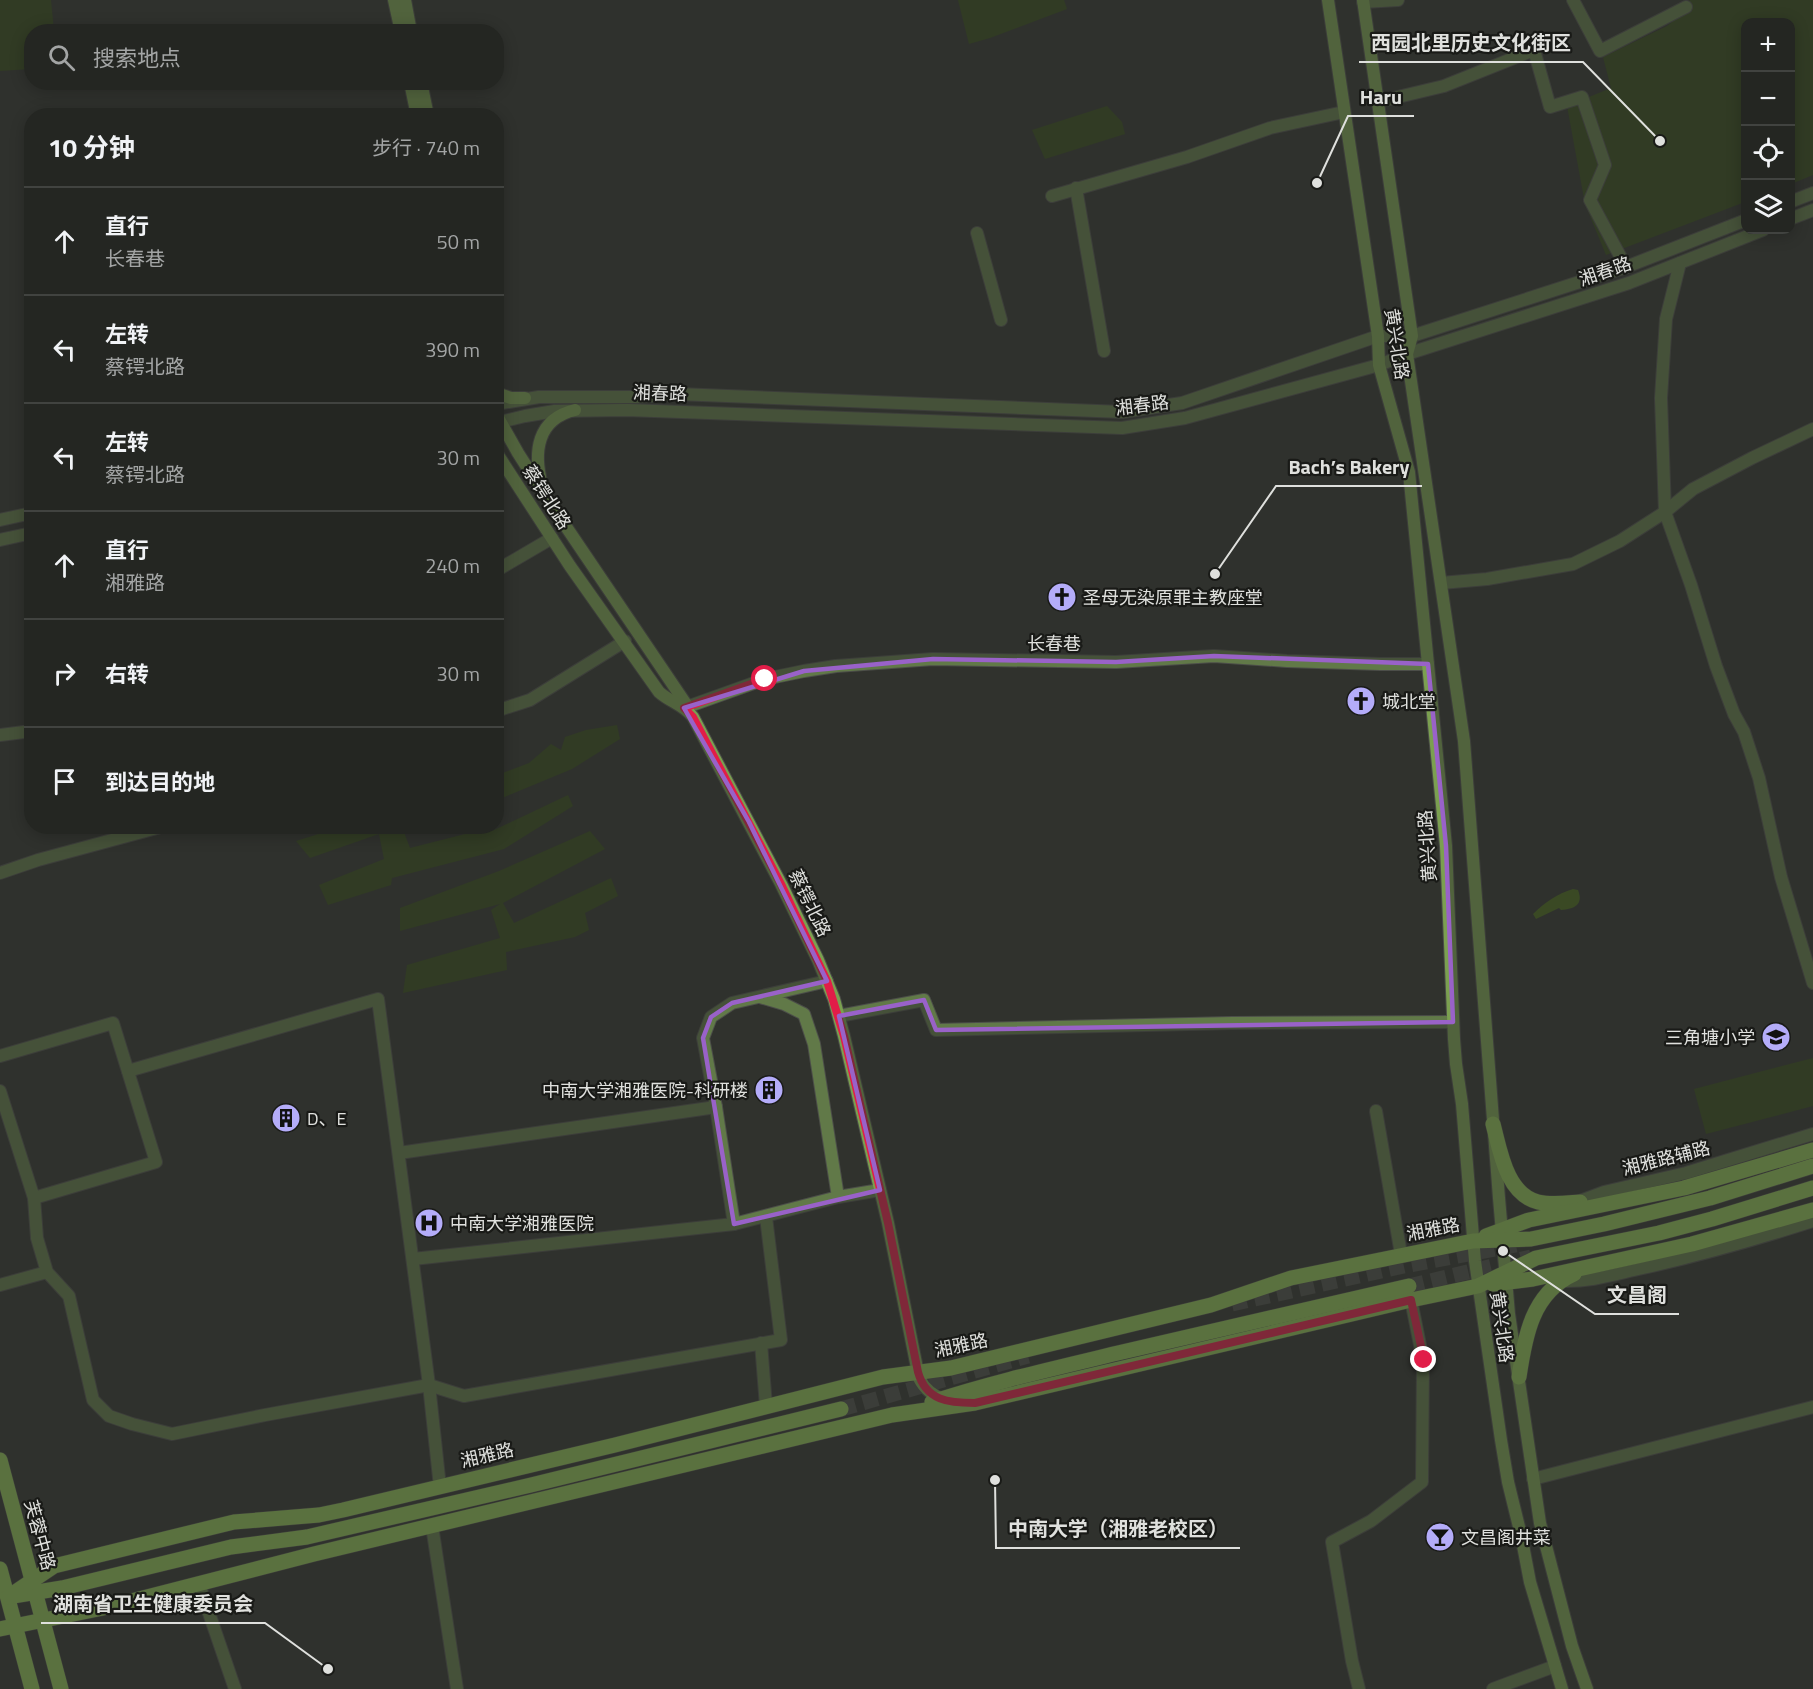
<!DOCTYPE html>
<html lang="zh">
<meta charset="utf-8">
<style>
body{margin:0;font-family:"Titillium Web","Noto Sans SC",sans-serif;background:#2c2e2a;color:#f1f3f6}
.controls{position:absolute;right:18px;top:18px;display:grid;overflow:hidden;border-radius:12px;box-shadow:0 3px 15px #0003}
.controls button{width:54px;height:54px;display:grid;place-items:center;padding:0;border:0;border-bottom:2px solid #414340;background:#242622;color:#f1f3f6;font:30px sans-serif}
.stop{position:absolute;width:18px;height:18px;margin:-14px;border:4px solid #e11d48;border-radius:50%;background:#fff}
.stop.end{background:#e11d48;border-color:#fff;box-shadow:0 2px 6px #0008}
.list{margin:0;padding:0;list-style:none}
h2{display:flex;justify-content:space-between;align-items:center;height:78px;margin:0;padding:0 24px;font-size:26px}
h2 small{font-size:20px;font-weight:400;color:#a3a5a5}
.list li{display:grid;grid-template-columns:39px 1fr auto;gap:18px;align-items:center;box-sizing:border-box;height:108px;padding:0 24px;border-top:2px solid #414340}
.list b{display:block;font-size:22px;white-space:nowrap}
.list p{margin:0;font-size:20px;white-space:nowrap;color:#a3a5a5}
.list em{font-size:20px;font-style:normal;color:#a3a5a5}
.icon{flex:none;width:33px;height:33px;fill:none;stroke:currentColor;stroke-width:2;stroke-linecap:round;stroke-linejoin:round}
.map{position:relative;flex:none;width:1813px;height:1689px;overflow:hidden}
.search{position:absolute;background:#242622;box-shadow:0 3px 15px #0003;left:24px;top:24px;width:480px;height:66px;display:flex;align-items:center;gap:15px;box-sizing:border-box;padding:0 21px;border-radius:24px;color:#a3a5a5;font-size:22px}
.panel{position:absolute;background:#242622;box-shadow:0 3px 15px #0003;left:24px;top:108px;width:480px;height:726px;border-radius:24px}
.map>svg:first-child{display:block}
.green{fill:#334819}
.water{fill:#47671a}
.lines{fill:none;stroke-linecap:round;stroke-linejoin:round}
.primary-tunnel{stroke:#4a4c47;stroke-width:15;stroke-dasharray:15 8;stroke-linecap:butt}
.minor-casing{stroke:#4c4e49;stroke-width:14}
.tertiary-casing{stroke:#4c4e49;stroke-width:14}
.secondary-casing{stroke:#4c4e49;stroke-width:14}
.primary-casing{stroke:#4c4e49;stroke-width:16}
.minor{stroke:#617948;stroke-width:12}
.tertiary{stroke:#617948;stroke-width:12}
.secondary{stroke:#7ba050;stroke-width:12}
.primary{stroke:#8fbe55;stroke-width:15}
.route{stroke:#e11d48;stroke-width:8}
.marked{fill:none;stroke:#9962c8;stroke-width:4.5;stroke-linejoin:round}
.labels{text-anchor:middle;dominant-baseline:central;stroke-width:4.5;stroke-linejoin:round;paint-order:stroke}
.street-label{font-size:18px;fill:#dfe0dd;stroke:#191a17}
.poi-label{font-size:18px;fill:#dfe0dd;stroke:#191a17;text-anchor:start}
.leader{fill:none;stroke:#dfe0dd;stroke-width:2}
.callout-dot{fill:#dfe0dd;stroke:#191a17;stroke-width:2}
.callout-label{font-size:20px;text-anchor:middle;font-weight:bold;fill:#dfe0dd;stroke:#191a17;stroke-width:4.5;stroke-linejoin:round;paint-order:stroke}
</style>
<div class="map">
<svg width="1813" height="1689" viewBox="0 0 1813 1689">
<rect width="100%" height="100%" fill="#30322d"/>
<!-- green -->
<g class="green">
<path d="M0,0H51L54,31L32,32L31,69L0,71Z"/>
<path d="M958,0H1064L1067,9L990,38L969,44Z"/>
<path d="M1689,0H1813V175L1791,184L1790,22H1746L1745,202L1606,255L1585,204L1567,106L1611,88L1603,57L1667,26L1691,6Z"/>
<path d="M1107,106L1122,122L1125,134L1045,159L1032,130Z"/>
<path d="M617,725L620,739L572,769L497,800V775L529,763L551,744L561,750L565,737L586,730Z"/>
<path d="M568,795L573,806L504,849L392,878L391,885L328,905L319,885L384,859L379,834L310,858L296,841L341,827H402L410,848L473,832L492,831Z"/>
<path d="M590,831L605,849L503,903L514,923L611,878L618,896L585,913L589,930L575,937L506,952L507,970L403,993L407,965L500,938L491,910L500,904L400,931V908L499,871Z"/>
<path d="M1813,1058V1106L1706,1134L1694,1089Z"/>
</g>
<!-- water -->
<path class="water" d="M1573,889L1578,890C1584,905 1574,909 1561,910L1559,908L1536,919L1533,914C1545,902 1557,894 1573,889Z"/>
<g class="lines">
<!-- primary-tunnel -->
<g class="primary-tunnel">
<path d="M1409,1286L1531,1257"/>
<path d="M1232,1304L1404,1266L1516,1245"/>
<path d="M841,1409L1028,1356"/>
</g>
<!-- minor casing -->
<g class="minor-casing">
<g id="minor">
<path d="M1573,0L1600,51L1686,7"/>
<path d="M1363,2L1398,0"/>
<path d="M1377,102L1444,86L1534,50L1550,107L1582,97L1605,165L1590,200L1626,267"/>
<path d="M1076,188L1104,351"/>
<path d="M1052,196L1187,157L1270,128L1344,112"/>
<path d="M977,233L1001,320"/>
<path d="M1680,263L1666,319L1661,398L1665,512L1691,585L1716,666L1734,714L1744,732L1759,778L1781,877L1813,983"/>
<path d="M496,574L499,569L552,538"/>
<path d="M1441,583L1487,579L1573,564L1620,541L1665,512L1693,489L1752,458L1813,429"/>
<path d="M684,708L765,679L804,671L836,666L933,659L1116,662L1214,656L1287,661L1380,664H1428"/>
<path d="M496,711L530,700L625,641"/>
<path d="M0,735L32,731"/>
<path d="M0,873L38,860L164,826"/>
<path d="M760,997L784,1004L804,1014L814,1044L838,1197"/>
<path d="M839,1016L924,1000L936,1030L1231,1023L1453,1022"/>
<path d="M0,1056L113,1023L156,1162L34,1198"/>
<path d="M128,1071L378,999L429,1385L440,1487"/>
<path d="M0,1091L34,1198L37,1238L47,1272L69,1296L93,1400L109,1416L132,1424L172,1434L265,1415L429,1385L464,1396L781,1340L766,1217"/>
<path d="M1376,1111L1401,1254"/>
<path d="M399,1153L716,1107"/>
<path d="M734,1224L716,1107L703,1038L711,1017L732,1003L827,981"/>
<path d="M413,1259L734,1224L838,1197L880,1190"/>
<path d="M0,1285L47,1272"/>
<path d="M761,1343L766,1406"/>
<path d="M1533,1479L1813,1407"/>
<path d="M432,1526L457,1689"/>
<path d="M199,1584L235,1689"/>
<path d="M1359,1689L1352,1661L1332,1542L1371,1521L1422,1482L1423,1360L1411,1300"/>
<path d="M1493,1689L1555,1666"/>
</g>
</g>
<!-- tertiary casing -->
<g class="tertiary-casing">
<g id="tertiary">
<path d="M1790,202L1813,193"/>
<path d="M1790,219L1813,210"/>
<path d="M496,404L539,397H634L678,394L1122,412L1182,403L1378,336H1412L1626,267L1746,220"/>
<path d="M496,423L525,416L555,411L627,410L1122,428L1185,418L1379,365L1407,354L1629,283L1763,230"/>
<path d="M0,520L32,513"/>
<path d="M0,540L32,533"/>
<path d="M1572,1204L1604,1192L1686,1173L1813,1134"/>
<path d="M1562,1281C1591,1282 1615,1274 1643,1268C1701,1255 1757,1239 1813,1221"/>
</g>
</g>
<!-- secondary casing -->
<g class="secondary-casing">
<g id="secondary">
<path d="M394,0L401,32"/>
<path d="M405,0L411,32"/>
<path d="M1328,0L1378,336L1379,365L1409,472L1446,846L1454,1039L1456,1064L1462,1104L1475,1261L1501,1440L1508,1482L1521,1535L1530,1582L1562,1689"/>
<path d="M1363,0L1412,336L1407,354L1464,741L1499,1198L1509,1314L1540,1523L1572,1646L1587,1689"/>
<path d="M410,82L417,116"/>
<path d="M421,82L428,116"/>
<path d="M496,393L511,398H525"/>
<path d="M496,414L518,453L548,500L688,707"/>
<path d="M496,452L570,566L659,692C670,702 684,705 693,717L781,884L818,960L834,999L844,1036L888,1223L919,1378C925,1390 933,1396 945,1400"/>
<path d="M542,485C533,452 537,419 575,410"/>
</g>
</g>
<!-- primary casing -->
<g class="primary-casing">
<g id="primary">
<path d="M1493,1124C1500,1150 1506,1194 1538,1202C1551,1205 1566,1203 1580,1202"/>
<path d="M1486,1236L1529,1220L1684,1188L1813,1150"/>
<path d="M1493,1284L1533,1279L1692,1244L1813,1210"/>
<path d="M1519,1377C1525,1336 1532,1293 1574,1274"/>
<path d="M932,1402C993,1382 1056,1368 1118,1353C1215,1330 1312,1308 1409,1286"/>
<path d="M0,1460L61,1689"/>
<path d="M0,1569L32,1689"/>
<path d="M13,1596L62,1588L231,1547L307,1537L531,1485L841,1409"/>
<path d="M8,1597L54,1566L234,1522L319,1515L343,1510L615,1445L883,1377L951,1368L1211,1305L1291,1278L1473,1241L1531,1239L1604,1224L1710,1198L1813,1166"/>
<path d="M0,1629L108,1607L314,1554L892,1415L975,1403L1411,1300L1478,1286L1536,1258L1659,1233L1712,1219L1813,1188"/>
</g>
</g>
<!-- minor -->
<use href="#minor" class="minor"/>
<!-- tertiary -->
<use href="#tertiary" class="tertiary"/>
<!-- secondary -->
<use href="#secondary" class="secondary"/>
<!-- primary -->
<use href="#primary" class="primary"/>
</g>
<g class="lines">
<!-- route -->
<path class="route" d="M765,679L684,708L693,717L781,884L827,981L844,1036L888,1223L918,1372C926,1401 949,1403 975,1403L1411,1300L1424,1360"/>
</g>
<!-- marked area -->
<path d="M0 0H1813V1689H0ZM1214,656L1428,664L1446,846L1453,1022L936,1030L924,1000L839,1016L880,1190L734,1224L703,1038L711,1017L732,1003L827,981L749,822L684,708L804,671L933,659L1116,662Z" fill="#30322d" fill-opacity=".55" fill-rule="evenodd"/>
<path class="marked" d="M1214,656L1428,664L1446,846L1453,1022L936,1030L924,1000L839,1016L880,1190L734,1224L703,1038L711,1017L732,1003L827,981L749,822L684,708L804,671L933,659L1116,662Z"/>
<!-- icons -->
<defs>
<g id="church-disc" transform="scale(1.5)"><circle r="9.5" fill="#b4acf9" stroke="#191a17"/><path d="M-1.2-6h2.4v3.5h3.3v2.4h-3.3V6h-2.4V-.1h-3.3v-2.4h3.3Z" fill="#111"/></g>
<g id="school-disc" transform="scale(1.5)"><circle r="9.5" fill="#b4acf9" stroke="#191a17"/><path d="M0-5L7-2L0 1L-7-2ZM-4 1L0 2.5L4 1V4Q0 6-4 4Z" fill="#111"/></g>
<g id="building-disc" transform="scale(1.5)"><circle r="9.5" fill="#b4acf9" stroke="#191a17"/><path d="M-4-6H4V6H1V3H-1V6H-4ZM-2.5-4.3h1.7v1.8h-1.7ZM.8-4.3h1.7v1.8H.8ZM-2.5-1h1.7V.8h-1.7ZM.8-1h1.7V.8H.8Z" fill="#111"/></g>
<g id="hospital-disc" transform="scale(1.5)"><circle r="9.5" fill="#b4acf9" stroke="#191a17"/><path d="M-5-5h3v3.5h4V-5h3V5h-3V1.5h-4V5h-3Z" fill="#111"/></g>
<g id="bar-disc" transform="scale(1.5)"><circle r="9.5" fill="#b4acf9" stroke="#191a17"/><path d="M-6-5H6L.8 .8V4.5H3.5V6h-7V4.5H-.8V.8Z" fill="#111"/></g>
</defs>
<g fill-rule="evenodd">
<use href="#church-disc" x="1062" y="597"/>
<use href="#church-disc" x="1361" y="701"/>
<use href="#school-disc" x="1776" y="1037"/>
<use href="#building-disc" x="769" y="1090"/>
<use href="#building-disc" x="286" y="1118"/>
<use href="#hospital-disc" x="429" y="1223"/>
<use href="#bar-disc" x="1440" y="1537"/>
</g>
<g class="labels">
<!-- street labels -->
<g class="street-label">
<text transform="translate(1605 271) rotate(-19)">湘春路</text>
<text transform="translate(1397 344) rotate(81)">黄兴北路</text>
<text transform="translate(660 393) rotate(2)">湘春路</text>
<text transform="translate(1142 405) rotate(-7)">湘春路</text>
<text transform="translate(547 497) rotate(57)">蔡锷北路</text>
<text x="1054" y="643">长春巷</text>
<text transform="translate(1427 846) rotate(-94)">黄兴北路</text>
<text transform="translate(810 903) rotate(64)">蔡锷北路</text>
<text transform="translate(1666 1158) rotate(-14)">湘雅路辅路</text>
<text transform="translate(1433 1229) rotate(-11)">湘雅路</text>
<text transform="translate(1502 1327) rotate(82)">黄兴北路</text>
<text transform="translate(961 1345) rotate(-12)">湘雅路</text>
<text transform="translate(487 1455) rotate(-13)">湘雅路</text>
<text transform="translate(40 1535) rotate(75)">芙蓉中路</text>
</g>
<!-- poi labels -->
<g class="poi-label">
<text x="1083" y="597">圣母无染原罪主教座堂</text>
<text x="1382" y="701">城北堂</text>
<text x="1755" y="1037" text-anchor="end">三角塘小学</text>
<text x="748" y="1090" text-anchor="end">中南大学湘雅医院-科研楼</text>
<text x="307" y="1118">D、E</text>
<text x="450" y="1223">中南大学湘雅医院</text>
<text x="1461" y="1537">文昌阁井菜</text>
</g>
</g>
<!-- callouts -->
<path class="leader" d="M1660 141L1583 62H1359M1317 183L1348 116H1414M1215 574L1276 486H1422M1503 1251L1595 1314H1679M995 1480L996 1548H1240M328 1669L265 1623H41"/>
<g class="callout-dot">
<circle cx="1660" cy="141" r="6"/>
<circle cx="1317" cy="183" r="6"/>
<circle cx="1215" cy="574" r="6"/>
<circle cx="1503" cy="1251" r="6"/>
<circle cx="995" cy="1480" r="6"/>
<circle cx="328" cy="1669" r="6"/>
</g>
<g class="callout-label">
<text x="1471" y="50">西园北里历史文化街区</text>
<text x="1381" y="104">Haru</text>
<text x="1349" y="474">Bach’s Bakery</text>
<text x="1637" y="1302">文昌阁</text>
<text x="1118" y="1536">中南大学（湘雅老校区）</text>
<text x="153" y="1611">湖南省卫生健康委员会</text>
</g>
</svg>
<div class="controls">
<button>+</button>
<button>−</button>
<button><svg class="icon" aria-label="locate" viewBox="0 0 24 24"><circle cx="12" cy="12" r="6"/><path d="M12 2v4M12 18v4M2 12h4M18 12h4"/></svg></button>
<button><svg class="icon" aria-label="layers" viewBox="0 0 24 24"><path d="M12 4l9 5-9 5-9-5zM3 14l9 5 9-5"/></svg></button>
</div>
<div class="stop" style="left:765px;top:679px"></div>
<div class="stop end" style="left:1424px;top:1360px"></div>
<div class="search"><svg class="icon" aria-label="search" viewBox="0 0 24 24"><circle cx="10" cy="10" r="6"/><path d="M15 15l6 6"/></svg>搜索地点</div>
<section class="panel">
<h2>10 分钟<small>步行 · 740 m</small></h2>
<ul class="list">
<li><svg class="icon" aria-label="ahead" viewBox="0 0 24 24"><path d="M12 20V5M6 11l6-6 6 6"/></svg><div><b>直行</b><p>长春巷</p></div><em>50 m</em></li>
<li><svg class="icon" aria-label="left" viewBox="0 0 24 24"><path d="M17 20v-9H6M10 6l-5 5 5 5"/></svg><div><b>左转</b><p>蔡锷北路</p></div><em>390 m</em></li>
<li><svg class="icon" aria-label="left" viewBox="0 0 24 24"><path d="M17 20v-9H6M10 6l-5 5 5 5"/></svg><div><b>左转</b><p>蔡锷北路</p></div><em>30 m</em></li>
<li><svg class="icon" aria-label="ahead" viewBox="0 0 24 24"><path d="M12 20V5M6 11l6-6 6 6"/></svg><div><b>直行</b><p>湘雅路</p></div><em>240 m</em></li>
<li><svg class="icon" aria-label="right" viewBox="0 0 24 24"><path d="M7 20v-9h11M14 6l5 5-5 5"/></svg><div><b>右转</b></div><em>30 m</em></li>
<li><svg class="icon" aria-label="arrive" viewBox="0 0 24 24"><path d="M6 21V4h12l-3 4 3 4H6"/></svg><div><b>到达目的地</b></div></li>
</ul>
</section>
</div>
